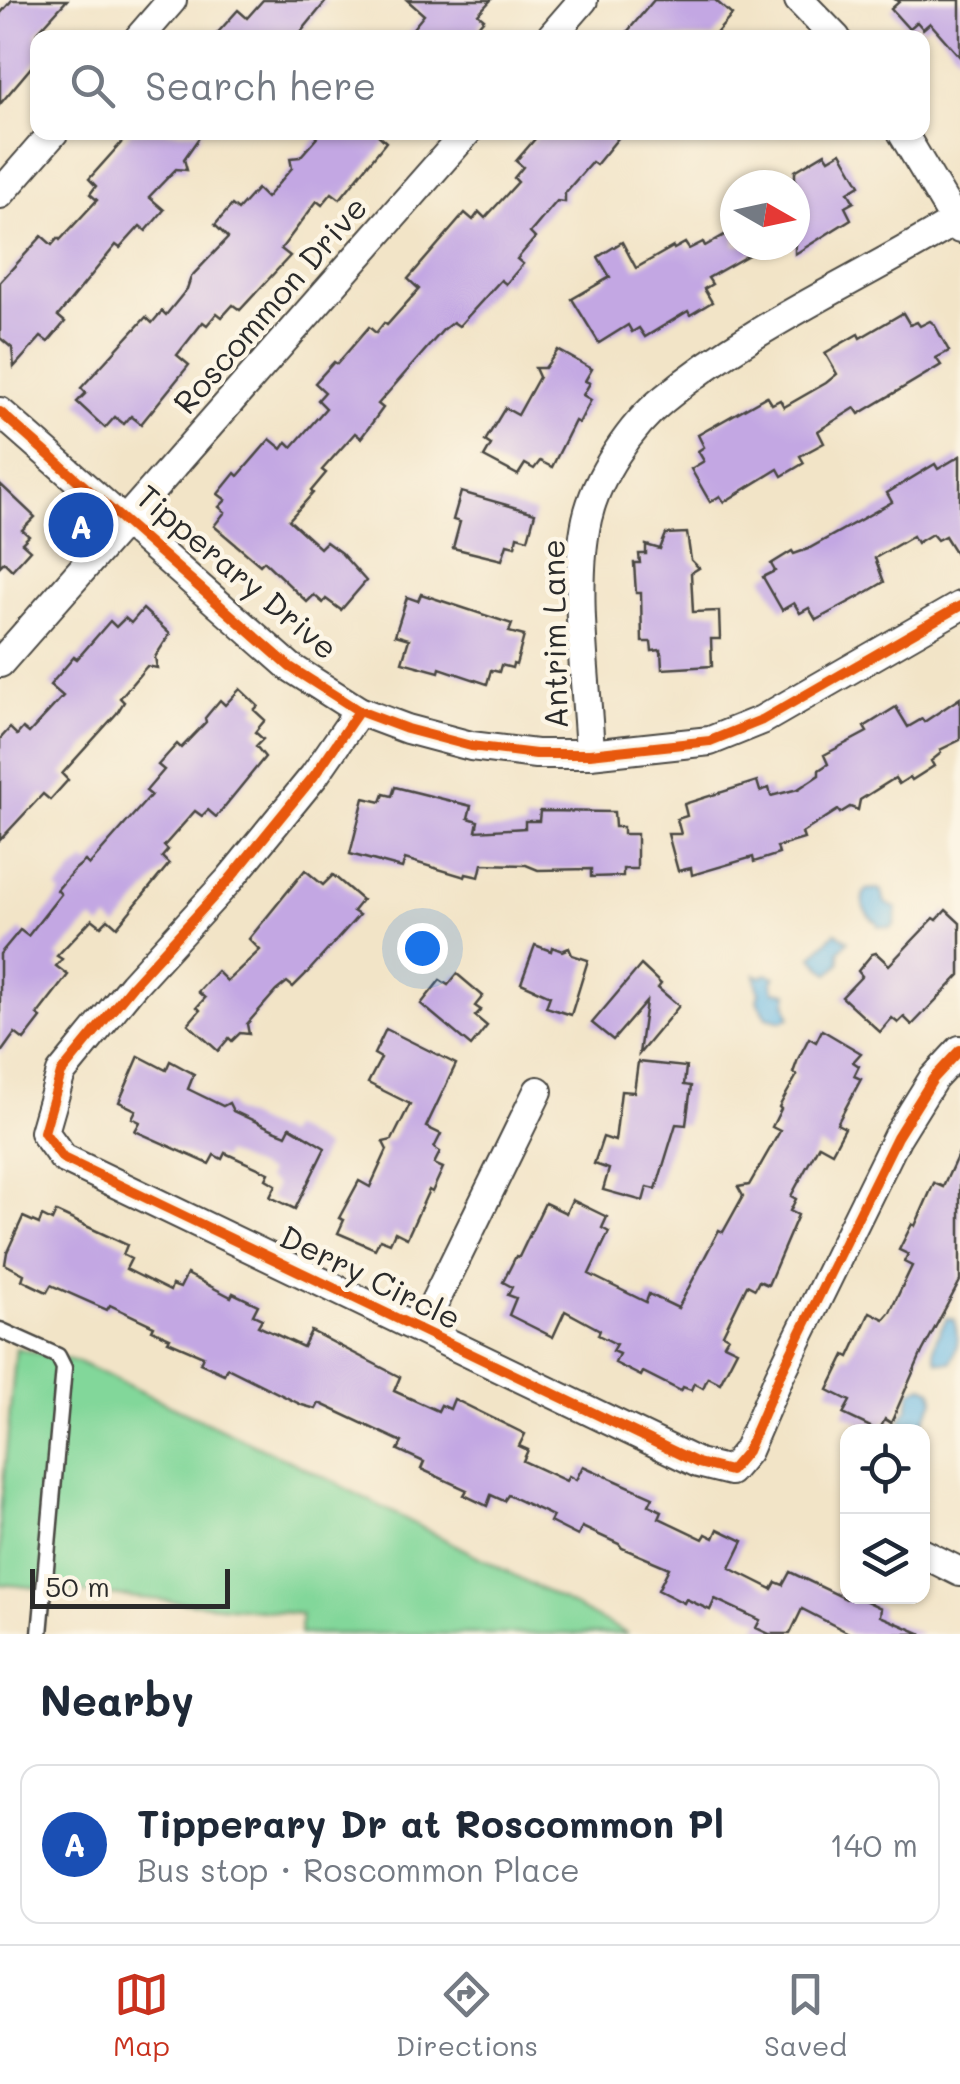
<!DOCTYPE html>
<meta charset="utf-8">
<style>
body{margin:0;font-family:Mali,sans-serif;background:#f6f6f7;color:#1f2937}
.controls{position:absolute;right:30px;bottom:30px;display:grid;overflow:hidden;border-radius:20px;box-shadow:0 2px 8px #0004}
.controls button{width:90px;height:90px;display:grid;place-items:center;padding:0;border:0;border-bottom:2px solid #e0e1e3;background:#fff;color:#1f2937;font:50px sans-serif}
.compass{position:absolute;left:720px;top:170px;width:90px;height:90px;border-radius:50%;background:#fff;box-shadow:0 2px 8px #0004;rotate:99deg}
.scale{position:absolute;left:30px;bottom:25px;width:200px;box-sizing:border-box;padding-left:10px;border:5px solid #2b2b2b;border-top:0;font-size:28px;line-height:35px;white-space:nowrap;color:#2b2b2b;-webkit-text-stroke:8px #fcf5e5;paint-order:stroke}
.you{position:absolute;left:422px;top:948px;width:35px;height:35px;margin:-25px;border:8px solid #fff;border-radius:50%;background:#1a73e8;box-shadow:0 0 0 15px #1a73e833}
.badge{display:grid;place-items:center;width:65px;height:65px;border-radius:50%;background:#c8321e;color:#fff;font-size:32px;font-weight:700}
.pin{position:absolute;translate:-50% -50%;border:5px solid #fff;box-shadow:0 2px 10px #0006}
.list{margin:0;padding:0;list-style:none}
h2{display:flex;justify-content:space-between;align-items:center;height:130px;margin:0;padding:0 40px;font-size:42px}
h2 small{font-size:32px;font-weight:400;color:#747a83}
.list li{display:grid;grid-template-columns:65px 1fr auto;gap:30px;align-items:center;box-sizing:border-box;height:160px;margin:0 20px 20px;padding:0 20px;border:2px solid #e0e1e3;border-radius:20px}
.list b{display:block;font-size:38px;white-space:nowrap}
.list p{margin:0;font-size:32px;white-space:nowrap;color:#747a83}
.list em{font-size:32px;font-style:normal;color:#747a83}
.icon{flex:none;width:55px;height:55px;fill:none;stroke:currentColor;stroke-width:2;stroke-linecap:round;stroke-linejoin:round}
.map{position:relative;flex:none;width:960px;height:1634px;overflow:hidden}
.search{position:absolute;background:#fff;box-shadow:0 2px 8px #0004;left:30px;right:30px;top:30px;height:110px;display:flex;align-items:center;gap:25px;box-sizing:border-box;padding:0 35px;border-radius:20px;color:#747a83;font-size:38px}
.sheet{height:310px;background:#fff}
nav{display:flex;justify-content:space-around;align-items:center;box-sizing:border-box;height:140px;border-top:2px solid #e0e1e3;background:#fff;font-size:28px;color:#747a83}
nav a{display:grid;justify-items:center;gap:5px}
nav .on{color:#c8321e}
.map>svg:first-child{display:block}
.green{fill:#82d79a;stroke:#568162;stroke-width:2.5}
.water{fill:#6bbae5;stroke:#4b7288;stroke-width:2.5}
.building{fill:#c3a7e3}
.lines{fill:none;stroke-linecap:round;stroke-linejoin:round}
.service-casing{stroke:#494742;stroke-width:19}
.minor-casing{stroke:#494742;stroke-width:32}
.service{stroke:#fff;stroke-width:14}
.minor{stroke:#fff;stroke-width:28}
.cycleway-casing{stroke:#fcf5e5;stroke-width:16}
.cycleway{stroke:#e8590c;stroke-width:10}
.labels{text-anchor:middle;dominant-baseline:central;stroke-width:9;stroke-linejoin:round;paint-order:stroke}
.street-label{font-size:32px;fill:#2b2b2b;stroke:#fcf5e5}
</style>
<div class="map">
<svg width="960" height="1634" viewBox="0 0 960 1634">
<rect width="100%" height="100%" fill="#fcf5e5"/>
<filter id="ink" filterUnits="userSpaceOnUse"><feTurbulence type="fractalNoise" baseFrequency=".01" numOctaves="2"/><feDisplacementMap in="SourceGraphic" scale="20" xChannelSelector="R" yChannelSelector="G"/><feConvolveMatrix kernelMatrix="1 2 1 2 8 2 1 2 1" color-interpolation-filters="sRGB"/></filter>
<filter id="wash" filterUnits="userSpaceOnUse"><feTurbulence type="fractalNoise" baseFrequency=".0048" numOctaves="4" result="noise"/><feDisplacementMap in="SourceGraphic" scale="40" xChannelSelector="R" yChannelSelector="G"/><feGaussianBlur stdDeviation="2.25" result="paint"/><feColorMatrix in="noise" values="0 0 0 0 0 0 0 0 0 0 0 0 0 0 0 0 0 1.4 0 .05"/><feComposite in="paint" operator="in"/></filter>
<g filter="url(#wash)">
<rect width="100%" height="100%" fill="#f2e4c7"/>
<!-- green -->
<path class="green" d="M16,1348L78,1362L322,1476L628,1634H300L301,1614L0,1584V1516Z"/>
<!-- water -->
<g class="water">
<path d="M877,889L882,891L885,903L897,909L895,924L890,928L878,926L877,922C866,916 858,902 866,890Z"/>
<path d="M836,932L848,941L839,951L840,963L829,974L812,957Z"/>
<path d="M755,974L761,977L768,974L775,977L772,982L774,991L788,993L786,1002L790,1017L782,1021L767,1017L757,1000L759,993Z"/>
<path d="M947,1318L954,1319C958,1339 960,1340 951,1362H938C928,1347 941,1330 947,1318Z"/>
<path d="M923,1386L932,1390L934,1400L919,1431H908L900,1419L908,1409L911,1392Z"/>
</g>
<g id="blocks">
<!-- building -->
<g class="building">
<path d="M12,0H67L37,33L38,59L0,104V14Z"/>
<path d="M263,0H327L296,38H213L238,10L247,18Z"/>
<path d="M407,0H491L478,14L484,19L478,26L491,38H405L424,15Z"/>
<path d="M654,0H715L732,15L712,38H622Z"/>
<path d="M896,0H960V57L930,23L923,29L917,22L909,29L891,9L899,2Z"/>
<path d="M131,132H203L184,159L187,170L176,169L149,197L164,210L146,231L140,226L120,248L116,245L58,316L65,322L48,342L41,337L14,367L12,348L0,338V282L42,236L52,245L58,238L60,240L97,200L90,194L96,186L89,179Z"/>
<path d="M322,132H375L386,142L340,199L332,193L322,205L317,201L281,249L290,256L240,310L233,305L222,317L217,313L207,325L203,322L177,355L189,365L141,424L131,416L124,424L115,417L105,428L77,402L86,393L81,388L146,317L152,323L162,311L166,315L187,289L191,277L228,238L215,225L232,205L238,210L257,189L266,198L292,168L290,158L300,157Z"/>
<path d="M541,132H623L596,165L592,162L565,193V202L557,201L530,233L535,238L517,259L523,264L506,284L501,280L459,326L453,322L443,330L378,404L383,408L361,438L355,433L322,470L326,473L311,491L313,493L289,520L320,548L326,542L341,553L366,581L341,610L326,599L323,603L314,595L307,602L264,561L260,565L214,526L225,512L219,507L226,500L218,494L235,473L238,476L270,439L282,449L287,442L292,447L326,408L318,400L325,392L315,383L334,362L337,364L369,327L376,333L384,323L387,325L419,289L408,279L465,213L473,220L479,212L485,218L518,182L514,178L523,167L516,161Z"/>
<path d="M841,152L860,185L848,192L854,202L845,207L851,219L795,254V171L825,153L829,159Z"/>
<path d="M735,229V245H766L708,278L712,284L704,289L712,302L690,315L688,311L645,337L639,328L632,332L628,325L599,343L572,299L610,277L598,257L622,242L636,268L673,247L674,249L685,243L689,249L703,242L705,246Z"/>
<path d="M903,313L910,325L917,322L920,326L930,321L934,324L949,351L936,358L941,365L859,414L855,408L818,431L824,443L800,456L804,463L782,476L778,469L724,502L720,496L710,502L691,469L704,461L698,451L704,447L698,435L767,396L772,404L780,400L784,407L826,383L837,374L825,353L858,334L860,338Z"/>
<path d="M558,350L592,369L585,381L590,383L583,395L591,400L579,423L575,421L552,467L540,461L534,469L525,464L518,475L484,457L491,445L485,441L505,408L518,415L539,377L535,368H545Z"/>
<path d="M960,456V560L945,536L937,540L932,534L917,543L913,536L875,558L884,582L862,595L816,620L809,608L800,613L794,603L782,610L763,577L775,571L771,564L792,551L794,554L808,549L892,502L887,493L935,464L938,469Z"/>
<path d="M0,484L35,517L22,530L29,536L22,543L30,550L12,570L4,562L0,566Z"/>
<path d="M461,492L535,513L528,539L517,536L515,546L507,544L502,560L453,548L460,522L453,520Z"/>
<path d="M687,533L691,560L699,568L691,573L693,612L719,611L720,639H711L712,666L662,669L661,650L652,651L651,642H642L641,593H636L634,563H640L639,554H646V545L660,549L666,534Z"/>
<path d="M421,594L512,624L509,632L524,636L516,665L513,664L512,668L501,665L499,672L491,670L487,684L440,668L439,672L402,662L409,639L395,635L407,597L418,601Z"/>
<path d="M143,609L170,634L155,657L157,668L147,666L120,698L124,702L117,713L62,774L68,780L50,800L43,794L0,840V739L10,728L17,735L23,728L29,733L63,696L50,685L74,657L77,659L110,621L116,627L125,618L131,623Z"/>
<path d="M240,689L258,706L254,710L265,720L255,732L263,739L256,746L265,757L216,817L208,810L202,816L195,811L164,846L168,850L162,857L169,864L117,927L108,919L101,926L92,919L57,956L62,959L56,966L68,975L37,1015L41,1018L24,1040L15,1033L0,1054V954L20,930L28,936L61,894L57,890L73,871L85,861L89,865L151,795L146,791L164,770L158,765L177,744L181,748L206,722L205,718L220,700L225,705Z"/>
<path d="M960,698V740L940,750L941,753L931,761L934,766L912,780L910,777L899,784L895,778L860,800L858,810L850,807L840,813L838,810L802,833L804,839L777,847L779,854L754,862L753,857L692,875L691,868L678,871L668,834H681L677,819L687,816L684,804L757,781L760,791L769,788L771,796L798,789L819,775V770L828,764L824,755L867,732L864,727L896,707L908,727L922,719L924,722Z"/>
<path d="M395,787L471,806L468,818L478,821L476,831L525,828V821H539L540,811L614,812L615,827H623V834H637V869H623V876L591,877V869L538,870L526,865L482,864L479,877L466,874L465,877L405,859L402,868L350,854L364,798L381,802L384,794L392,796Z"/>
<path d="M305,870L323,885L333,875L362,900L353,911L359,915L307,973L293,987L287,982L276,991L247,1024L249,1034L240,1033L232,1041L229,1038L218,1051L188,1024L200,1010L197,1007L205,998L198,992L217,971L227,981L260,950L249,939Z"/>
<path d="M946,910L960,923V975L912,1025L904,1017L898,1023L892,1018L880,1032L842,997L862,976L858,971L872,954L876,953L889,965L934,918L937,920Z"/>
<path d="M535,945L551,951L552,947L562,951L569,948L572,955L588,960L571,1015L546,1007L550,996L521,983Z"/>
<path d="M641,965L661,984L658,988L679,1006L639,1054L646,1002L613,1040L592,1023Z"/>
<path d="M457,974L483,996L475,1006L481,1010L475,1016L487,1026L471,1046L421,1004L440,980L448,985Z"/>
<path d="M386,1029L456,1064L426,1127L441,1134L434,1148L440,1152L434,1164L443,1168L432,1192L429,1190L407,1238L395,1232L390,1243L380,1239L375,1249L338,1233L344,1220L339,1218L359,1181L370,1187L387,1150L383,1142L392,1140L410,1104L368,1083L381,1058L374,1054Z"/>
<path d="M822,1030L861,1053L853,1062L859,1066L854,1076L861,1079L837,1124L845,1128L832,1152L819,1145L791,1196L796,1199L790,1211L798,1215L768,1285L759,1281L755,1289L747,1285L723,1334L728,1337L724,1344L737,1350L720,1383L708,1377L703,1388L694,1383L691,1390L683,1387L681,1391L643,1372L641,1376L615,1363L619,1354L612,1351L616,1344L598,1335L600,1330L565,1311L553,1337L509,1315L516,1298L508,1295L512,1287L503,1282L516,1256L519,1257L545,1203L566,1213L572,1200L607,1217L602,1228L609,1232L589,1274L646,1302L649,1294L678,1308L719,1230L723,1232L743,1196L738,1187L749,1185L780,1131L772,1127L781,1109L779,1107L797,1075L793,1073L798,1059L809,1038L816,1042Z"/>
<path d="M139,1056L166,1070L170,1061L194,1074L188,1089L223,1106L229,1103L233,1111L274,1130L286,1135L290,1127L325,1148L295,1209L270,1197L276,1185L266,1179L269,1173L225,1153L222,1159L214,1155L209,1164L135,1131L140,1122L132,1118L136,1110L119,1102Z"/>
<path d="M638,1062L686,1067L684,1085L691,1086L686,1125L676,1124L656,1189L647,1187L643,1201L603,1190L609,1169L594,1164L603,1137L615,1141L621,1091L634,1092Z"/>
<path d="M960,1150V1281L922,1352L891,1423L885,1419L879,1431L843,1414L850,1401L828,1390L845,1355L849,1357L870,1312L884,1319L890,1312L912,1266L904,1262L908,1254L899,1250L912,1224L915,1226L934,1183L943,1187Z"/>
<path d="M56,1212L127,1245L123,1255L131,1259L126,1269L170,1291L172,1285L180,1288L187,1274L231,1297L233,1293L258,1305L253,1315L262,1319L258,1326L303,1347L311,1331L400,1377L394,1391L438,1411L441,1405L450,1409L454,1399L525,1434L519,1446L528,1450L523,1461L566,1481L569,1476L576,1480L583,1466L653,1497L649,1505L662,1511L659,1518L703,1539L706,1534L714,1538L718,1529L743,1541L730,1568L772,1589L776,1582L783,1585L790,1572L846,1599L856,1596L881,1608L880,1616L922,1634H851L802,1609L790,1634H769L756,1628L760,1620L715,1599L710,1610L686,1599L684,1603L658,1590L669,1568L622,1548L619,1544L582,1527L578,1536L550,1522L553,1516L508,1495L504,1501L491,1495L487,1506L464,1495L467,1490L421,1469L424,1462L398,1450L402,1442L319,1403L316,1409L302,1405L227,1368L224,1374L200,1363L203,1356L168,1341L170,1338L152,1330L154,1326L110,1305L107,1310L51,1285L47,1292L22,1280L24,1274L5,1264L7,1252L23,1217L39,1224L42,1216L52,1221Z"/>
</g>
</g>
</g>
<g filter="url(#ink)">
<use href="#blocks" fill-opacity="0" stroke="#494742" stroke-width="2.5"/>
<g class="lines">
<!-- service casing -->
<g class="service-casing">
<path id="service" d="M0,1330L58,1356L64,1368L40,1634"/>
</g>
<!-- minor casing -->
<g class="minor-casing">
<g id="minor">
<path d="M799,0L836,38"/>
<path d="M139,38L172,0"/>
<path d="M550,38L583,0"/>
<path d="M902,132L960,229"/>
<path d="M0,194L54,132"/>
<path d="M0,412L290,667L359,711L407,729L471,746L536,754H590L710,741L762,720L960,606"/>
<path d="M0,663L467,132"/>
<path d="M359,711L314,776L229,880L133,985L61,1073L44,1132L63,1158L698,1463L730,1471L747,1451L779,1377L897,1137L933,1079L960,1050"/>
<path d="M590,754C587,682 572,589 587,519C596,478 631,425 664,399C751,326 859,280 955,221"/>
<path d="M422,1328L538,1091"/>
<path d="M922,1553L960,1572"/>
</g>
</g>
<!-- service -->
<use href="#service" class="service"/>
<!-- minor -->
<use href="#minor" class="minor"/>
<!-- cycleway casing -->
<g class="cycleway-casing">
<g id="cycleway">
<path d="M0,412L290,667L359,711L407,729L471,746L536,754H590L710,741L762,720L960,606"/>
<path d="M359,711L314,776L229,880L133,985L61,1073L44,1132L63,1158L698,1463L730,1471L747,1451L779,1377L897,1137L933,1079L960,1050"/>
</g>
</g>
<!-- cycleway -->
<use href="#cycleway" class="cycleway"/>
</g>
</g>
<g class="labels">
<!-- street labels -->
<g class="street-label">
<text transform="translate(269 304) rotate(-49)">Roscommon Drive</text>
<text transform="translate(238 571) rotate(40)">Tipperary Drive</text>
<text transform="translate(553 634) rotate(-91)">Antrim Lane</text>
<text transform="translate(371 1276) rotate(26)">Derry Circle</text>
</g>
</g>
</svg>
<div class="controls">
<button><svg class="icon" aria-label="locate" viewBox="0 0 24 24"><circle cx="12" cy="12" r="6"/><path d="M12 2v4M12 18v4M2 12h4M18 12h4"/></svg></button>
<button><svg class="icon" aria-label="layers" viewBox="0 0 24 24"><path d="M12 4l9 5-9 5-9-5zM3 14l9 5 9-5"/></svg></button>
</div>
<svg class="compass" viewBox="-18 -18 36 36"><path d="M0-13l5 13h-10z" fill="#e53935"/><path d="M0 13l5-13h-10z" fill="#747a83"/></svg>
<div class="scale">50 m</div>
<div class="you"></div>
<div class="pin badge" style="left:81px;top:525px;background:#1a4fb4">A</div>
<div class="search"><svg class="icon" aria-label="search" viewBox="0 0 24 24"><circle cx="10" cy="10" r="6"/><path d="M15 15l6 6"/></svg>Search here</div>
</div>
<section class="sheet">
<h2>Nearby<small></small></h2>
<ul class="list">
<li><span class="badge" style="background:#1a4fb4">A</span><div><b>Tipperary Dr at Roscommon Pl</b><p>Bus stop · Roscommon Place</p></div><em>140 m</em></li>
</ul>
</section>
<nav>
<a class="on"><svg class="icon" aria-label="map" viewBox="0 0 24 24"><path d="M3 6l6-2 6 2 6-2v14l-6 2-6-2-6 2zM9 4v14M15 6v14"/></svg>Map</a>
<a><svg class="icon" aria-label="directions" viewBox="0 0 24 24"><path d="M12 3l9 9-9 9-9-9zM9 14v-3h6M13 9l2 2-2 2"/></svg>Directions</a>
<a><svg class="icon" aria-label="saved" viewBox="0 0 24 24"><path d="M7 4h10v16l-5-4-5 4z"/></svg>Saved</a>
</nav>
